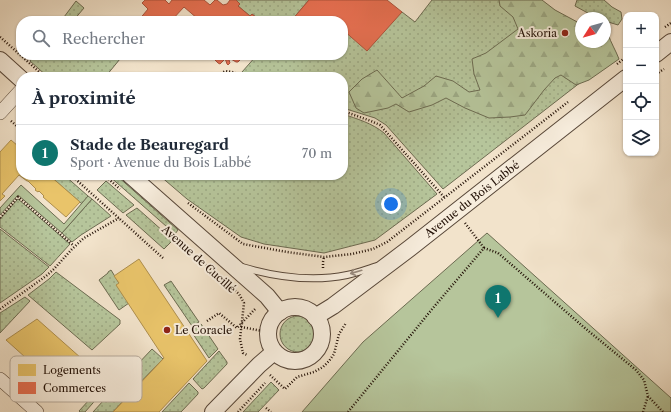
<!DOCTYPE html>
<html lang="fr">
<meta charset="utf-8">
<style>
body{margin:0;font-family:"Libre Caslon Text",serif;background:#f2f2f3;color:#1f2937}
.controls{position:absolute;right:12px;top:12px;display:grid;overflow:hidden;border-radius:8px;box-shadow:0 1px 3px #0004}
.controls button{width:36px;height:36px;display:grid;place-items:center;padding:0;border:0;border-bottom:1px solid #e0e1e3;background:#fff;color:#1f2937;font:20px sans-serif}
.compass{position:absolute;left:575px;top:12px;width:36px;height:36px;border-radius:50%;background:#fff;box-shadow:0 1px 3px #0004;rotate:233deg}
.you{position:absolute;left:391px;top:204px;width:14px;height:14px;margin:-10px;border:3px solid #fff;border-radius:50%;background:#1a73e8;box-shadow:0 0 0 6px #1a73e833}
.badge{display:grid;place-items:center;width:26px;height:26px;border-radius:50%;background:#0f766e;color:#fff;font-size:13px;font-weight:700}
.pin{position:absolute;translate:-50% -33px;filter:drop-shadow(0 1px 2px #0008)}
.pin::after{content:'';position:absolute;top:21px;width:14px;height:12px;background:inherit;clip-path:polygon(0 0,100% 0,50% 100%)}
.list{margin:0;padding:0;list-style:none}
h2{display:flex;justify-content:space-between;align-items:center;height:52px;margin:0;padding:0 16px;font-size:17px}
h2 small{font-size:13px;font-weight:400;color:#747a83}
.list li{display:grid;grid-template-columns:26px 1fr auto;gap:12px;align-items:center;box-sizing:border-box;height:56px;padding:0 16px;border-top:1px solid #e0e1e3}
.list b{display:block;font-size:15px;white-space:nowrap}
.list p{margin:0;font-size:13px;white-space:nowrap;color:#747a83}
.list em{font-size:13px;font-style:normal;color:#747a83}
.icon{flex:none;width:22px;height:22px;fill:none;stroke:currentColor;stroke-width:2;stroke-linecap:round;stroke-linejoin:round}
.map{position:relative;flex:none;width:671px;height:412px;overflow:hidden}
.search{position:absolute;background:#fff;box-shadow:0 1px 3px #0004;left:16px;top:16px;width:332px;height:44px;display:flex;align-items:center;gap:10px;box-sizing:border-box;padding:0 14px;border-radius:16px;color:#747a83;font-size:15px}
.panel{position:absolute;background:#fff;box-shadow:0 1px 3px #0004;left:16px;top:72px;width:332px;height:108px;border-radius:16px}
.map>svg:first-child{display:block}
.grass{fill:url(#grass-dots);stroke:#6c6b51}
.forest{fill:url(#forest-firs);stroke:#6c6b51}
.green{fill:#b6c59b;stroke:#6c6b51}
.homes{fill:#e9c46a;stroke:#ae8e4c}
.shops{fill:#e76f51;stroke:#ac533b}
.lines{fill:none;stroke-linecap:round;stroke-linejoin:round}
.service-casing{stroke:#574638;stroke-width:8}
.minor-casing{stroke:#574638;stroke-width:14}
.tertiary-casing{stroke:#574638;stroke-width:18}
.path{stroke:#231107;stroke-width:2.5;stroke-dasharray:1 2;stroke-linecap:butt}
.service{stroke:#f7eddd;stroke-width:6}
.minor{stroke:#f7eddd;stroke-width:13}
.tertiary{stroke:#f7eddd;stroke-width:16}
.oneway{stroke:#988a7d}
.poi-dot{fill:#8f2418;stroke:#f7eddd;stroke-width:1.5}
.labels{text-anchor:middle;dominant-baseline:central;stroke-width:4;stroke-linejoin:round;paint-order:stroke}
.poi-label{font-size:11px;fill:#231107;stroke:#f7eddd;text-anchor:end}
.street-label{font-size:11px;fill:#231107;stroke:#f7eddd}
.key{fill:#f7eddd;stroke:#b7ab9d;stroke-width:1}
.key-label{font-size:11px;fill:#231107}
</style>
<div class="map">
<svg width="671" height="412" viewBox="0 0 671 412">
<defs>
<pattern id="grass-dots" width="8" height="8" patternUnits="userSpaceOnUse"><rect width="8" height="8" fill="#b6c59b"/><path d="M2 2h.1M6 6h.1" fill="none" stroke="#9ca884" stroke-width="1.8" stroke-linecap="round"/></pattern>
<pattern id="forest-firs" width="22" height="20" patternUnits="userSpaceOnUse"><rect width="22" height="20" fill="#b6c59b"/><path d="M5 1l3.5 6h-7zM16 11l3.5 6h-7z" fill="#9ca884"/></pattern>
</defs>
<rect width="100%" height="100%" fill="#f2e3cb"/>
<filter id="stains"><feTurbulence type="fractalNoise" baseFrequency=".005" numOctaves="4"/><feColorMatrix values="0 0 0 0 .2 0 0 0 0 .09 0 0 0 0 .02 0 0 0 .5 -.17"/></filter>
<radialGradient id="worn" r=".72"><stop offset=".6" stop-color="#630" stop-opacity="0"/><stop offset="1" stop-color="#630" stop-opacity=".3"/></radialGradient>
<!-- grass -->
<g class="grass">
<path d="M236,0H309L291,21H260L258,20L257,18L252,14L250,16L238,6L240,4Z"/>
<path d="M432,0H522L581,82L443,189L386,125L375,118L343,108V77H249L243,75L242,72L257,55H343V30L402,12L415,22Z"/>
<path d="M577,0H604L612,7L621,12L622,19L618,25L605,21V18H597L575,6Z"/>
<path d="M76,1L84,8L73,21H61Z"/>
<path d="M35,55H102L104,57L106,55H116L120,59L106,76V77H48L30,61Z"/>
<path d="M343,114C357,119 372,123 384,133L437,194L375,240L324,253L264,244L241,237L187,199L159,175H225L226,176L227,175H343Z"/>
<path d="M49,175H64L88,196L82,204Z"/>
<path d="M108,175H116L178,230L175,234Z"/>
<path d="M106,181L134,205L123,213L97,190Z"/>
<path d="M18,199L70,244L50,266L0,227V219Z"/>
<path d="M92,199L111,216L81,235L72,242L62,233Z"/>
<path d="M137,208L173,240L164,249L126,215Z"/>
<path d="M0,229L49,267L42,274L0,303Z"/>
<path d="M111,270L119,283L129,303L119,310L99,280L108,273V272Z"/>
<path d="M56,272L120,320V324L92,350L28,295L49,279Z"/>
<path d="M171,281L199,322L192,326L164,285Z"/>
<path d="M25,297L30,301L0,333V313Z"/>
<circle cx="298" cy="334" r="18"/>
<path d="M201,324L218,349L209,358L191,331Z"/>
<path d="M152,349L163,359L128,395L118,385Z"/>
<path d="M219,351L227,362V364L204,388L202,389L193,379Z"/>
<path d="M112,375L115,378L85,412H80L79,411Z"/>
<path d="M271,382L279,390L258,412H243Z"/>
<path d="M189,383L198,392V394L181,412H162Z"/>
<path d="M114,389L125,399L113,412H93Z"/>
</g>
<!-- forest -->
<path class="forest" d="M499,0H542L555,10L581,24V42H605V34H608C611,43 616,51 619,59L589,80L576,85L561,75L555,78L544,90L525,115L510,117L489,118L465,108L446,98L432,105L409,112L396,104L388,108L364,113L356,108L349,92L362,79L377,70L402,98L424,86L436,76L453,81L469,92L480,90L474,74L472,59L486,53L518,29L513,17L500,6Z"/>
<!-- green -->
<g class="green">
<path d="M21,185L64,224L88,196L92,199L62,233L18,195L0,215V208Z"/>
<path d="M487,233L671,398V412H302L363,342Z"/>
</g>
<!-- homes -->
<g class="homes">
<path d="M11,140L18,146L17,147L21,151V175H49L80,202L66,217L43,197L44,196L39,191L38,192L35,190L36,189L28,181H27L19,175L2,194L5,196L0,201V152Z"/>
<path d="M139,259L207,361L159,412H113L164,358L116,285L119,283L114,276Z"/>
<path d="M37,319L99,374L74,401L6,340Z"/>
</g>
<!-- shops -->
<g class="shops">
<path d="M145,0H165L169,4L172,0H204L210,5L215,0H217L223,5L227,4L230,0H236L240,4L238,6L250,16L252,14L257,18L258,21H196L198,19L184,7L171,21H138L148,9L142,3Z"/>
<path d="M309,0H387L402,12L367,51L343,30V21H333L330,18L328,21H291Z"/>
<path d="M214,55H242L244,56L238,62H236L231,59L229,60L230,63L228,65L227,64L226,61L225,59L220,64L218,63L213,58L215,56Z"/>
</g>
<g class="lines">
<!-- service casing -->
<g class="service-casing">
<path id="service" d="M242,267C276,277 313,282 347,275C357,273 367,269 377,266"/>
</g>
<!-- minor casing -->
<g class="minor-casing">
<g id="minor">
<path d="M0,113L21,90"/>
<path d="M0,379L37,412"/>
</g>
</g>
<!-- tertiary casing -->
<g class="tertiary-casing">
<g id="tertiary">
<path d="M656,54L671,42"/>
<path d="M0,60L21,79"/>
<path d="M130,175L267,296L280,312"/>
<circle cx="295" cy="334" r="27"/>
<path d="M315,317L333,306L410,248L626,78"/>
<path d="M213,412L259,365L274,352"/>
</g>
</g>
<!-- path -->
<g class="path">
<path d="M665,27L671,23"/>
<path d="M0,37L45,77"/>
<path d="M617,64L626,57"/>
<path d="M656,74L664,69"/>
<path d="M216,77L225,71L232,72L246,77"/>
<path d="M343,111L371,121L380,125L444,197"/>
<path d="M11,121L21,130"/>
<path d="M71,175L163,258"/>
<path d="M104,175L120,189"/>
<path d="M188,203L243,244L287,252L324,257L352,254L373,249L387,242L568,102"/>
<path d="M0,218L18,197L74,246"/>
<path d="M465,223L484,248"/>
<path d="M201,261L239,294L244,303L240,339L243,353L247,355"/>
<path d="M323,268V262L324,257"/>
<path d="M0,309L46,276L54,269L72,249L84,238L119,218"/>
<path d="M207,321L219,313L237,328L256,308"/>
<path d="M241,327L268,332"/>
<path d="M270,375L285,389L297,377L314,372L323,367L329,361L334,354L339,334L346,323"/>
<path d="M266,408L271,412"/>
<path d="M238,412L265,383"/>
<path d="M348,412L433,308L484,248L498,253L586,329L636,370L644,380L648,396L663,412"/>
<path d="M643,412L648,396"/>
</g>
<!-- service -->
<use href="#service" class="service"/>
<!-- minor -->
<use href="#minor" class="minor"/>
<!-- tertiary -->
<use href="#tertiary" class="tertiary"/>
</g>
<!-- one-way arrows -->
<defs><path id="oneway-shaft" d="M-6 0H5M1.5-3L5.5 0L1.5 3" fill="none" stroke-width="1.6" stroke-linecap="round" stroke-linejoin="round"/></defs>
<use class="oneway" href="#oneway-shaft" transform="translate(356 272) rotate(164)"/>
<!-- markers -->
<g class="poi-dot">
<circle cx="565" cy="33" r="4"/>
<circle cx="167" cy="330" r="4"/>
</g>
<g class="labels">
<!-- poi labels -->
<g class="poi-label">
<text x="557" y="33">Askoria</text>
<text x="175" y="330" text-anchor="start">Le Coracle</text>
</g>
<!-- street labels -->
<g class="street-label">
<text transform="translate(472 199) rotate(-38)">Avenue du Bois Labbé</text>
<text transform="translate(199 259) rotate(42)">Avenue de Cucillé</text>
</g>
</g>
<!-- legend -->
<rect x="10" y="356" width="132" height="46" rx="6" class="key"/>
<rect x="18" y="364" width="18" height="12" fill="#e9c46a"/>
<rect x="18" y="382" width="18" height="12" fill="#e76f51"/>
<g class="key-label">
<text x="43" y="374">Logements</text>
<text x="43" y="392">Commerces</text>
</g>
<rect width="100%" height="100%" filter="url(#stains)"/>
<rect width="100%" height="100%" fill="url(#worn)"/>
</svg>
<div class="controls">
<button>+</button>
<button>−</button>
<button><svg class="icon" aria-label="locate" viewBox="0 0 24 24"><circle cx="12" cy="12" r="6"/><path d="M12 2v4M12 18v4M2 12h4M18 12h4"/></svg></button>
<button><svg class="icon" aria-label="layers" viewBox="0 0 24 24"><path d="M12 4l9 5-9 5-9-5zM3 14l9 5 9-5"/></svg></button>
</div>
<svg class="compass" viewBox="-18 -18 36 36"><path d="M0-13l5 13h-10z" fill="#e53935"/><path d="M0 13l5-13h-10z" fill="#747a83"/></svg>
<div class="you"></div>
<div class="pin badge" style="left:498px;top:318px">1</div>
<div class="search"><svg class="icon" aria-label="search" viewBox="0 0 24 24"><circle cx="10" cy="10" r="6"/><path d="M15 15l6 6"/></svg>Rechercher</div>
<section class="panel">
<h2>À proximité<small></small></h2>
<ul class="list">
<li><span class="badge">1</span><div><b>Stade de Beauregard</b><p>Sport · Avenue du Bois Labbé</p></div><em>70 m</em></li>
</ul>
</section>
</div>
